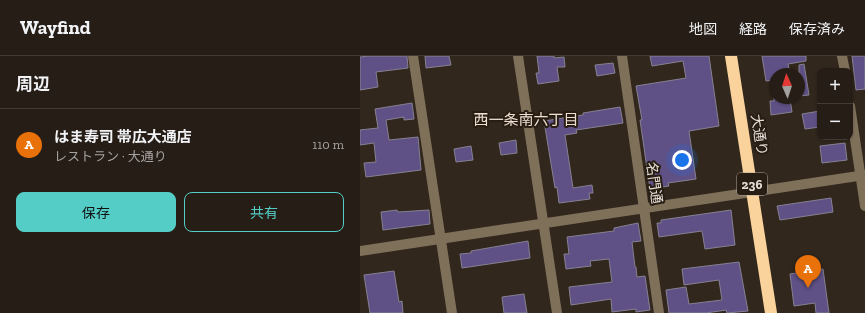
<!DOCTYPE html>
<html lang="ja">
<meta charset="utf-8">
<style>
body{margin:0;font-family:"Zilla Slab","Noto Sans JP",serif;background:#322a23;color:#f1f3f6}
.controls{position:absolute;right:12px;top:12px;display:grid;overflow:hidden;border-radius:8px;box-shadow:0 1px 3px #0004}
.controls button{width:36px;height:36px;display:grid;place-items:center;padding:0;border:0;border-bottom:1px solid #423b35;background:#261d16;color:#f1f3f6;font:20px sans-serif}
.compass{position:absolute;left:409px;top:12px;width:36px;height:36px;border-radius:50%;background:#261d16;box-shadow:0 1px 3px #0004;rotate:357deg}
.you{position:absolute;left:322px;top:104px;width:14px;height:14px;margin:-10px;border:3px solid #fff;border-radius:50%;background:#1a73e8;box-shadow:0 0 0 6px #1a73e833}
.badge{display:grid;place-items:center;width:26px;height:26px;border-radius:50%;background:#54cdc7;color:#fff;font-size:13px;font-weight:700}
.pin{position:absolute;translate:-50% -33px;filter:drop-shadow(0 1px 2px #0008)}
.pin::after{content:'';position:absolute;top:21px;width:14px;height:12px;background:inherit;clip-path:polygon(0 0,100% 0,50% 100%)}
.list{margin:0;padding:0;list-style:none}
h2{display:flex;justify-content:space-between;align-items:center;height:52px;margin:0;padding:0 16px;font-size:17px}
h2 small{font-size:13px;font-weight:400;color:#a4a2a1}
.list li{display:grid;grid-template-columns:26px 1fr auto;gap:12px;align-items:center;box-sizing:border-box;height:72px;padding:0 16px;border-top:1px solid #423b35}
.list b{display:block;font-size:15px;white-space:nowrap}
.list p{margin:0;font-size:13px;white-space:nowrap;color:#a4a2a1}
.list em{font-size:13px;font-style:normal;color:#a4a2a1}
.actions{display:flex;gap:8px;padding:12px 16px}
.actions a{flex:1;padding:9px 0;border:1px solid #54cdc7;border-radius:8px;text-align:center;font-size:14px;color:#54cdc7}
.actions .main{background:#54cdc7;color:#111}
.map{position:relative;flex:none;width:505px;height:257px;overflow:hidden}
header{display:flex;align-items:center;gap:24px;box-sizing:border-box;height:56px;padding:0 20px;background:#261d16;border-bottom:1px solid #423b35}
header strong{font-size:19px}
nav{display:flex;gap:22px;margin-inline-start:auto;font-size:14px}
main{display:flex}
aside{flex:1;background:#261d16}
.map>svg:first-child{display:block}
.building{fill:#5f5185;stroke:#858192}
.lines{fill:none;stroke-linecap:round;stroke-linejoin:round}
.minor{stroke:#7f705a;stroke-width:10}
.highway{stroke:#f9d39b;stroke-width:12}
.labels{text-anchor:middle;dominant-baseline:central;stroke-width:4;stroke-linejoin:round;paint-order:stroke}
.shield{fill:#281d13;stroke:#ada59d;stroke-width:1}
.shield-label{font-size:13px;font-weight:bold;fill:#e6dfd8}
.street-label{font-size:14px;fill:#e6dfd8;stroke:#281d13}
.neighbourhood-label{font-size:15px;fill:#eedfd2;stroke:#281d13}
</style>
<header>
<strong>Wayfind</strong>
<nav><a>地図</a><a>経路</a><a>保存済み</a></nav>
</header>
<main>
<aside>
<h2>周辺<small></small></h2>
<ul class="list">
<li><span class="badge" style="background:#e8710a">A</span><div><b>はま寿司 帯広大通店</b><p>レストラン · 大通り</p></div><em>110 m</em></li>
</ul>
<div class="actions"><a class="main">保存</a><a>共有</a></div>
</aside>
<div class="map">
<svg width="505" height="257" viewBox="0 0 505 257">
<rect width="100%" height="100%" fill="#32271d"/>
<!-- building -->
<g class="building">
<path d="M9,0H47L48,12L16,16L18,31L0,34V1Z"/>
<path d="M65,0H89L91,9L66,12Z"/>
<path d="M177,0H194V2L204,1L205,11H197L199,25L178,28L176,17H179Z"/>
<path d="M290,0H349L359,70L329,75L336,123L308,127L309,130L290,133L280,64H282L276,30L326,22L323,5L292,10Z"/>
<path d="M402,0H446V5L428,8L430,18H415V24L406,25Z"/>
<path d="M492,0H505V33L496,34Z"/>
<path d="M253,7L255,17L237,20L235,9Z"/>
<path d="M444,8L449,39L439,40V9Z"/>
<path d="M414,42H430L432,56L411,59L410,45H414Z"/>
<path d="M52,47L54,63L44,64V61L26,64L29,84L58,81L61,114L6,121L4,107L16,106L14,87L0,89V74L18,72L15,53Z"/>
<path d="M260,51L263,67L216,74L217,77L205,79L213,132L232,129L233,137H229L230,143L199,147L197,131L195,132L184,65L223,59V57Z"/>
<path d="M460,55V71L445,73L442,58Z"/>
<path d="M156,84L157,97L141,99L139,87Z"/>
<path d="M485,87L487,104L462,107L460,90Z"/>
<path d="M111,90L113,104L96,106L94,93Z"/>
<path d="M471,142L473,156L420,164L417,150Z"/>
<path d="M37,154L38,156L69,154L70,168L23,174L21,156Z"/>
<path d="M371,154L375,189L345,193L342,175L299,181L297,167H301V164Z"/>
<path d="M278,167L281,185L272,186L275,211H276L277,221L285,220L290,254L276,256V253L252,256L251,243L211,249L209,231L252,226L249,203L230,205L231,210L206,213L204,198H209L207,181L254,175V172Z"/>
<path d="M168,185L170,202L102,212L100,198L111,197V195Z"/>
<path d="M379,206L388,255L367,257L366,254L346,257H309L306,234L326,231L329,248L362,244L359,224L324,229L322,213Z"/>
<path d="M463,213L469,257H456L455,247L434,250L430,218Z"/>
<path d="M34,215L39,246L42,245L43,257H10L4,219Z"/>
<path d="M164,238L167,257H144L142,241Z"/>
</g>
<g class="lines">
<!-- minor -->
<g class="minor">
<path d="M53,0L92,257"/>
<path d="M158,0L197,257"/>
<path d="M262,0L299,257"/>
<path d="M482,0L485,15"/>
<path d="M490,50L505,150"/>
<path d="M0,195L505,119"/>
</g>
<!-- highway -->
<path class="highway" d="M371,0L411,257"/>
</g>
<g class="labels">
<!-- shield labels -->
<rect class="shield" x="377" y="117" width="30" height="22" rx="3"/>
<g class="shield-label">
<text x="392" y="128">236</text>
</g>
<!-- street labels -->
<g class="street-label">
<text transform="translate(399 79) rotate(81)">大通り</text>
<text transform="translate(294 127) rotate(82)">名門通</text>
</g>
<!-- neighbourhood labels -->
<g class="neighbourhood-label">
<text x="166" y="64">西一条南六丁目</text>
</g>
</g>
</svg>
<div class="controls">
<button>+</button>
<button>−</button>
</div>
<svg class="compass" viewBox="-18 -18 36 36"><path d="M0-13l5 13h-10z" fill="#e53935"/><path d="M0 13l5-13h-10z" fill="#a4a2a1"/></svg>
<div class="you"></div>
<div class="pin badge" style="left:448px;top:232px;background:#e8710a">A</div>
</div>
</main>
